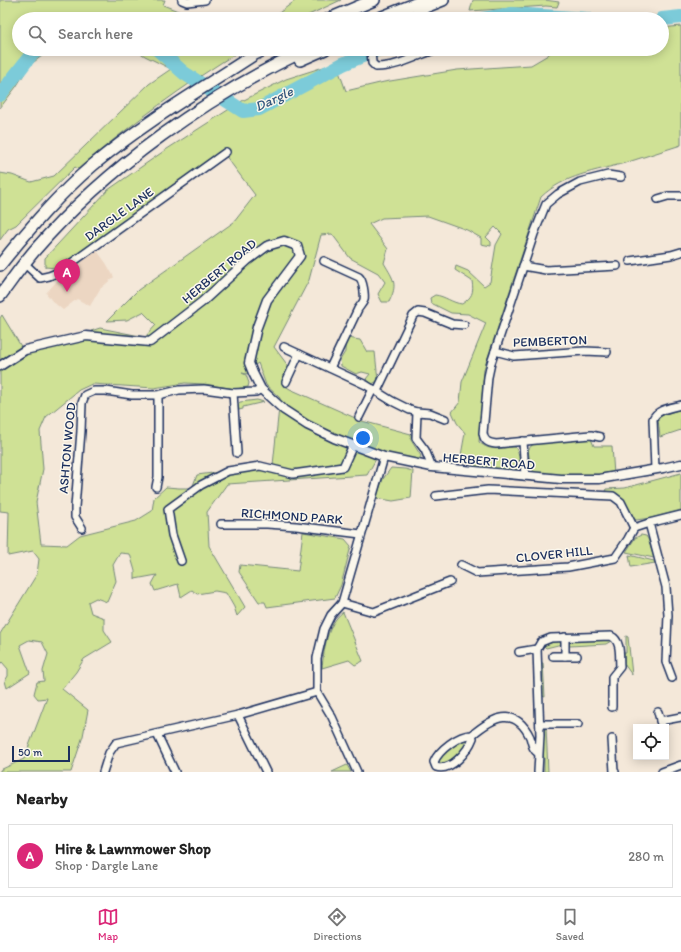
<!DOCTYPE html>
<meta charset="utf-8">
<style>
body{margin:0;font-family:Itim,sans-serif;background:#f2f2f2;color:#222}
.controls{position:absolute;right:12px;bottom:12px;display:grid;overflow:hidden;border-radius:0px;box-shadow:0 2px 10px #0003}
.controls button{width:36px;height:36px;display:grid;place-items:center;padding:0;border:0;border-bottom:1px solid #e0e0e0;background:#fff;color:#222;font:20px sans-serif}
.scale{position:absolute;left:12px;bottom:10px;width:58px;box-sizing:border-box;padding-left:4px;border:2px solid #1b2f5e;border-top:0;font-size:11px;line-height:14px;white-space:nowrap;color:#1b2f5e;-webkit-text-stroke:3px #fbf7ec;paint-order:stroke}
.you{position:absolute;left:363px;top:438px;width:14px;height:14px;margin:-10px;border:3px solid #fff;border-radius:50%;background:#1a73e8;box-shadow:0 0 0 6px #1a73e833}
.badge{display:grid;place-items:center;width:26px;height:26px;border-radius:50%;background:#db2777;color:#fff;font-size:13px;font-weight:700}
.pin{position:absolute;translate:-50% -33px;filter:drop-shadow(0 1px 2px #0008)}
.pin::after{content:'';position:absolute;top:21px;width:14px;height:12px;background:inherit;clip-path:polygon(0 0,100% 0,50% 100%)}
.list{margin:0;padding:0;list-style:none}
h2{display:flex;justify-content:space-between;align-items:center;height:52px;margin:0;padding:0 16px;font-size:17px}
h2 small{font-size:13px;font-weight:400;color:#767676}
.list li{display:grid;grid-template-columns:26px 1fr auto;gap:12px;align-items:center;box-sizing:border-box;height:64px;margin:0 8px 8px;padding:0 8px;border:1px solid #e0e0e0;border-radius:0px}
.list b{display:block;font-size:15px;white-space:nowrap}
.list p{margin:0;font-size:13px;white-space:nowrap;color:#767676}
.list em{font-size:13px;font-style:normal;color:#767676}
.icon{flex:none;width:22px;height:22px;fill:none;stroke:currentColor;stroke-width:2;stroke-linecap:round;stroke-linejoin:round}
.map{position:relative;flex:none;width:681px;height:772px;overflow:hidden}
.search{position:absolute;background:#fff;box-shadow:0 2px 10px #0003;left:12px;right:12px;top:12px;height:44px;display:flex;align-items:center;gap:10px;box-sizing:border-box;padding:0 14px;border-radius:22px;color:#767676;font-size:15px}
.sheet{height:124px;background:#fff}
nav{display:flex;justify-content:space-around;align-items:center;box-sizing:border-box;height:56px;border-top:1px solid #e0e0e0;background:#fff;font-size:11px;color:#767676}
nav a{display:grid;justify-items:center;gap:2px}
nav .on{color:#db2777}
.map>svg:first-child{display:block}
.built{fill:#ecd6c2}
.green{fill:#cfe195;stroke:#75887a;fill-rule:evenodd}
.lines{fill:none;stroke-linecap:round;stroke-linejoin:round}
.river{stroke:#7ccbd9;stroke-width:14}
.minor-casing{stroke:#1b2f5e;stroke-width:10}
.tertiary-casing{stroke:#1b2f5e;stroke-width:11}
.trunk-casing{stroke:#1b2f5e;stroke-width:14}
.minor{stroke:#fbf7ec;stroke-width:7}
.tertiary{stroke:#fbf7ec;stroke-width:8}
.trunk{stroke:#fbf7ec;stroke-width:11}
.labels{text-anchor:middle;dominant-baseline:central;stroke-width:3;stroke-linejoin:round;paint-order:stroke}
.street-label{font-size:13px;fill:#1b2f5e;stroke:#fbf7ec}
.water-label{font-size:14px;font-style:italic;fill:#33567d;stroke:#fbf7ec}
</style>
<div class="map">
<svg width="681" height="772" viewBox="0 0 681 772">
<rect width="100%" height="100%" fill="#f4e8d9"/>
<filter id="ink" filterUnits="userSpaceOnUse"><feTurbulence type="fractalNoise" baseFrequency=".025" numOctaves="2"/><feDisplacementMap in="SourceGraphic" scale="8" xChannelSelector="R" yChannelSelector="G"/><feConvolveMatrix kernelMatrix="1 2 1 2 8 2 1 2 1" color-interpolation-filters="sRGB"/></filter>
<g filter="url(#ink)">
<!-- built -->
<path class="built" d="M95,248L106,263L114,277L100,289L90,306L77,299L63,310L52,301L46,293L70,267Z"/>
<!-- green -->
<g class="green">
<path d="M0,0H165L163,5L198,19H19V49H51L30,65L16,87L0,108Z"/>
<path d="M296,0H341L300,19H271Z"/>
<path d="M473,0H545L559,2L557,7L546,6L470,11Z"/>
<path d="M681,26V145C662,151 644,157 625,163C596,171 564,175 541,197L484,369L479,442C492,453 500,447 515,447C519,452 520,461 519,467L515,471L475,469L472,462L460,461L465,433L457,423L452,412L460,402L462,382L486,323L468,314L451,313L431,303L430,298L435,295C445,296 452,303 462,304C472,297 474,293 472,281L455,270L456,266L468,271L484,286L490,282L496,245L502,234L495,227L486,237L491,242V246L481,244V238L467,230L428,216L382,218L369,224L388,249L384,263C394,280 398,284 389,302H382L378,294L385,282L378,273L350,258L332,234L321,235L309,280L274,347L289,367L282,384L290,389L362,421L411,434V440L421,456L418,461L393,462L376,459L367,475L227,484L207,512L209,546L245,607L237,616L234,607L226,593L215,591L197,594L192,590L181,597L178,584L155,591L152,584L157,575L135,579V571L130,554L120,553L113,565L116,581L107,602L96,598L88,602L91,613L104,618V630L112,642L84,659L76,672L62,689L88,710L83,736L71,772H0V770L24,759L47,698L38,699L34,694L37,682L44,681L43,671L48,654L42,642L29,640L20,645L30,673L7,688L5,681L8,676V669L2,662L0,664V634L37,574L39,559L33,551L8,556L9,512L0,511V318L2,315L22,348L90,339L91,331L100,328L145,337L156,325L143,312L127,320L107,321L138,290L234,222L255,195L222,151L57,268L45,267V258L108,190L164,151L242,101L286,79L336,63L346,91L384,82L457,70L531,65L548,55L554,49H662V28ZM258,363L266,385L280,398L273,465L197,475L192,488H179L166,487L154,498L152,511L136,521L80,535L67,545L41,544L36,502L43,469L40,431L46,417L79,390L92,384L154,388L185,383L204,384L235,389L248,387L249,383L246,375L242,373L247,374L251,368Z"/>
<path d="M134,49H243C184,85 131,124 78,169L75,167L16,225L8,229L0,240V173L12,175L31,182L54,176L149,84L171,69L145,56Z"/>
<path d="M348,338L360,340L367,352H375L378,381L372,384L366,379L370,374L362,372L356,374L341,366L340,360L345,352V345Z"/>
<path d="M257,400L264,402L243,407V409L239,410L238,405L240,402Z"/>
<path d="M681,409V430L660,437L658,419L660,416Z"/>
<path d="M591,439L594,446H612L614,475L594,476L537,474L531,469L528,450L532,445L539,443Z"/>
<path d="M391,468L405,469L413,471L411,498L393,501L376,498L383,479Z"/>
<path d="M681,473V510L650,518L636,520C620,509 632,495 605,491L606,489L625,488Z"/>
<path d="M303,532L345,539L351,546L341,585L335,598L267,607L265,602H259L239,572L240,565L298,571Z"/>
<path d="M641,535L646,536L648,539L654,558L626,552L635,538Z"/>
<path d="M629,555L654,561L655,563L631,567Z"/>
<path d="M343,612L363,661L355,665L349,660L322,668C324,649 327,624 343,612Z"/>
<path d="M626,636L628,637L632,675L624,664V653H626Z"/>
<path d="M605,639L611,641L606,644L570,646L568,644V642L569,641Z"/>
<path d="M557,641H561L562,644L546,648L543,645Z"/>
<path d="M541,663H543L545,697L542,696Z"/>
<path d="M546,726L548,772H544V757H543L544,727Z"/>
<path d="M465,739L468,740C467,750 450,763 440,763L438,761C441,750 456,744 465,739Z"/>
<path d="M347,765L351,772H332Z"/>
</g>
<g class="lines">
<!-- river -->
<g class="river">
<path d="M483,19L512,14L587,19"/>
<path d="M662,19L681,17"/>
<path d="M157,49L184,73L243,111L259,109L343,64L379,49"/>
<path d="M0,95L31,55L39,49"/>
</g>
<!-- minor casing -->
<g class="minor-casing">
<g id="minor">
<path d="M182,0L187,2L205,0"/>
<path d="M371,50L372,63L376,67C397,67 417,56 436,49"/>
<path d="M658,199L668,196H681"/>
<path d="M324,261L359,277C363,280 365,295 364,300C363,303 360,306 358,309L330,368"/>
<path d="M630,261L671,255L681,252"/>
<path d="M24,263L40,278L49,276L59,272L226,152"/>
<path d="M523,266L546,270L617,266"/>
<path d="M284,347L366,385L392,401L410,410L417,412L430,413L445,419"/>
<path d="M495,351L514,356L585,351L607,352"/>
<path d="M286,382L299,354"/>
<path d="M377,391L413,316L418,312L425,313L452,324L464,325"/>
<path d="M233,393L237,453"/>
<path d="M417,412L416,438L425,450L432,467"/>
<path d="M359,417L373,389"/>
<path d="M600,437L591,435L579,436L496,444C488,443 484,441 483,433L488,377L491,363L534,234L546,204L558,194L580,182L608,175L621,177"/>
<path d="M523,441L525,476"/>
<path d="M655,469L653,419C657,409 671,408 681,405"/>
<path d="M156,487L158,477V395"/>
<path d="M436,496L488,490L613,496L621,502L634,528L649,523"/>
<path d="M221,524H267L296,526L361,534"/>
<path d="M82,528L75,517V507L81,431L82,403L85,395L94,391H106L132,395H158L179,390L204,389L233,393L256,392L261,389"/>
<path d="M181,561L172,535L168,509L201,485L228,471L260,466L293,474L343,467L353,445"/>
<path d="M461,565L477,573L568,567L615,558L628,539L634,528"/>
<path d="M342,603L374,612L450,582"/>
<path d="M519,652L537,649"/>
<path d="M553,656H565V637"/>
<path d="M565,656H577"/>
<path d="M672,678L666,662L668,615L666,587L649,523L681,515"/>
<path d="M658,712L662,727"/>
<path d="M238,715L266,772"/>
<path d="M660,721L681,717"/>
<path d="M540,724H578"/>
<path d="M157,734L175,772"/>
<path d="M472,735L473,738C468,751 451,772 436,767L434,762C438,751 459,734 472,735C492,718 515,705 530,737C532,743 532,749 538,753"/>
<path d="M612,739L614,772H615"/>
<path d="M103,772L109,753L116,743L238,715L317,692"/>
<path d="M357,772L332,717L317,692V658L324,629L331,615L342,603L384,457"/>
<path d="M538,772L540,735L537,649L541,642L551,638L611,636C622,641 619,657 620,667L612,677V707"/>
<path d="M662,772L681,765"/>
</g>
</g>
<!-- tertiary casing -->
<g class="tertiary-casing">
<path id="tertiary" d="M0,366L25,350L86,336L150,342L202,302L248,260L267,246L284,241L297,246L300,256L267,300L257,327L249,363L253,373L261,389L284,410L307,425L334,438L384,457L432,467L561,479H599L663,468L681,464"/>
</g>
<!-- trunk casing -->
<g class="trunk-casing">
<g id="trunk">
<path d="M418,10L443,0"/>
<path d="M329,19L374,0"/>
<path d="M377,19L425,0"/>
<path d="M370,49L371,50"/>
<path d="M300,60L325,49"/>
<path d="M0,265C29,229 58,195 93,165C143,123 200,90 255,54L266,49"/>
<path d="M0,296C12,280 23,264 35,250C107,167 209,95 308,49"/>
</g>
</g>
<!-- minor -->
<use href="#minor" class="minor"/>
<!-- tertiary -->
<use href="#tertiary" class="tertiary"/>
<!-- trunk -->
<use href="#trunk" class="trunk"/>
</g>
</g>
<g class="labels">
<!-- street labels -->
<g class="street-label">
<text transform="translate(119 214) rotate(-36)">DARGLE LANE</text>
<text transform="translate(219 271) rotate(-40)">HERBERT ROAD</text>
<text transform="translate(550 341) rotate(-2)">PEMBERTON</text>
<text transform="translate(67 448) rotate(-85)">ASHTON WOOD</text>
<text transform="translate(489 461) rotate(5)">HERBERT ROAD</text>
<text transform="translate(292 516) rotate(4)">RICHMOND PARK</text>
<text transform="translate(554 554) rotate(-6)">CLOVER HILL</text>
</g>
<!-- water labels -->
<g class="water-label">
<text transform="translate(274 99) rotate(-25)">Dargle</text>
</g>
</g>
</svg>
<div class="controls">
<button><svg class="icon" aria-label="locate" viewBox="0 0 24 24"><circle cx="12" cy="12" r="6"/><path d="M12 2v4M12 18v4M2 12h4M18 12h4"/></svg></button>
</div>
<div class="scale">50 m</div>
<div class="you"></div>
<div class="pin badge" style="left:67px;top:292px">A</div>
<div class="search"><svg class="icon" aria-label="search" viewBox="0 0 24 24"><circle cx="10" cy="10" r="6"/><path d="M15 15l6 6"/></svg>Search here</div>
</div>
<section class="sheet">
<h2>Nearby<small></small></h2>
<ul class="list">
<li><span class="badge">A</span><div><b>Hire &amp; Lawnmower Shop</b><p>Shop · Dargle Lane</p></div><em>280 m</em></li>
</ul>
</section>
<nav>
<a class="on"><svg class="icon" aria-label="map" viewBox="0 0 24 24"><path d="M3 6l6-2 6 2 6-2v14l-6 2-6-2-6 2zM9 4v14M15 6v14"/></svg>Map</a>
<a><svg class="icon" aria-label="directions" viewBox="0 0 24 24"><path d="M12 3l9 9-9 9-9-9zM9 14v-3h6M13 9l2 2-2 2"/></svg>Directions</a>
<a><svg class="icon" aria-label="saved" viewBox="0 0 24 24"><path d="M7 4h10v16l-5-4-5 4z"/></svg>Saved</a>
</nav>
